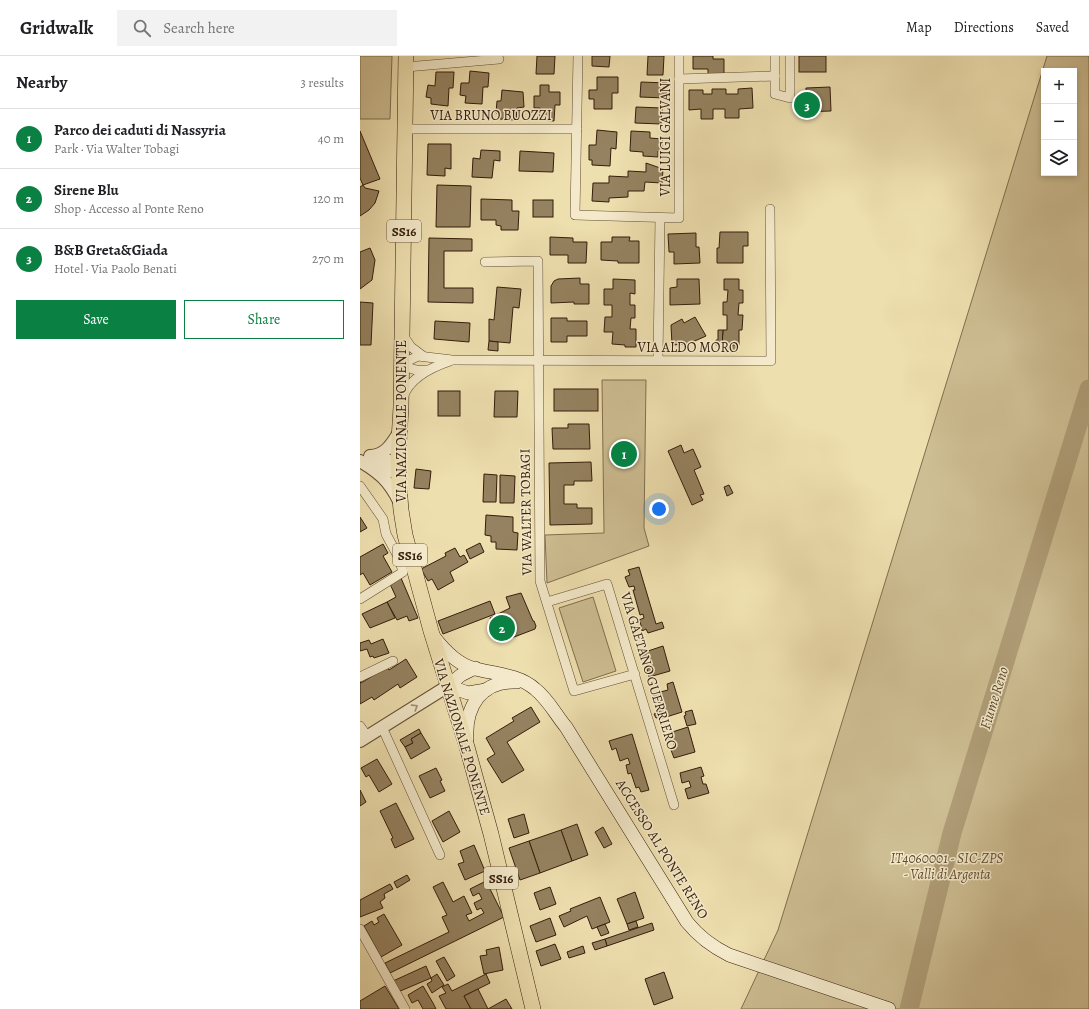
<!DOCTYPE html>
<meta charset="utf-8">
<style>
body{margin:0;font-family:Alegreya,serif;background:#f2f2f2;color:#202124}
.controls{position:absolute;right:12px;top:12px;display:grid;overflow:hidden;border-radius:0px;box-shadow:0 2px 6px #0003}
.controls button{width:36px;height:36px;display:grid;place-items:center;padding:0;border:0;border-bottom:1px solid #e0e0e0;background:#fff;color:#202124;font:20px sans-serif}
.you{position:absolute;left:299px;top:453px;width:14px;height:14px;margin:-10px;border:3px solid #fff;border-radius:50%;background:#1a73e8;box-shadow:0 0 0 6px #1a73e833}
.badge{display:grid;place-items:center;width:26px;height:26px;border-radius:50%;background:#0b8043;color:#fff;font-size:13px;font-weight:700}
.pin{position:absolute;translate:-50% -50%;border:2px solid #fff;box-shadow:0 1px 4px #0006}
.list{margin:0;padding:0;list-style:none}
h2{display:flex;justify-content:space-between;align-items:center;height:52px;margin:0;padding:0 16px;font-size:17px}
h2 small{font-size:13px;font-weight:400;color:#757577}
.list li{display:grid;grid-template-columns:26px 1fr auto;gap:12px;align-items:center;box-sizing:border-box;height:60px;padding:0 16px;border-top:1px solid #e0e0e0}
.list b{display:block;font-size:15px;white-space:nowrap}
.list p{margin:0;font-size:13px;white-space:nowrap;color:#757577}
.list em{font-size:13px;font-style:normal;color:#757577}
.actions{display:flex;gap:8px;padding:12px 16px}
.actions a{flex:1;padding:9px 0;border:1px solid #0b8043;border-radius:0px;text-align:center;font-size:14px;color:#0b8043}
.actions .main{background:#0b8043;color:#fff}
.icon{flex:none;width:22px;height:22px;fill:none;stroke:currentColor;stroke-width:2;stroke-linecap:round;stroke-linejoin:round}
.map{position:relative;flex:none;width:729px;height:953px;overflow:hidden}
header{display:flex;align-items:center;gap:24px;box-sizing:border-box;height:56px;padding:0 20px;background:#fff;border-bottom:1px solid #e0e0e0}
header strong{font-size:19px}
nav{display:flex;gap:22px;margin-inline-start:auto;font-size:14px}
.search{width:280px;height:36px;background:#f2f2f2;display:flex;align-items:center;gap:10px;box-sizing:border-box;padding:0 14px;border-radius:0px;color:#757577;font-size:15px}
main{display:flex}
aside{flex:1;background:#fff}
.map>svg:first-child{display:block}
.green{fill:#cebe93;stroke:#816e4e;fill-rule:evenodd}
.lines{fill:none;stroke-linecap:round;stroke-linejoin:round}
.river{stroke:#af9d77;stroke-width:19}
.building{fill:#958260;stroke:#341d0a}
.minor-casing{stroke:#624e33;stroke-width:10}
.tertiary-casing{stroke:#624e33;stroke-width:14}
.secondary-casing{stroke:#341d0a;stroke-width:14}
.primary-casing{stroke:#341d0a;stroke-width:16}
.minor{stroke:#f4eacb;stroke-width:9}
.tertiary{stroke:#f4eacb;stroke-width:12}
.secondary{stroke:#f4eacb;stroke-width:13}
.primary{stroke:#eedfaf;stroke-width:15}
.oneway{stroke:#9e8e74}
.labels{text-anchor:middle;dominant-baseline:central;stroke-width:3;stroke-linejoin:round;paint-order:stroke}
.shield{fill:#f4eacb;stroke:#6e5a44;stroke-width:1}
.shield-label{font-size:13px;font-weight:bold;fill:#341d0a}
.street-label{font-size:14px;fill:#341d0a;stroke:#f4eacb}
.park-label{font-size:14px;font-style:italic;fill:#624d33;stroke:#f4eacb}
.water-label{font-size:15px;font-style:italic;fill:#5f4a30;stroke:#f4eacb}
</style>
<header>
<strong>Gridwalk</strong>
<div class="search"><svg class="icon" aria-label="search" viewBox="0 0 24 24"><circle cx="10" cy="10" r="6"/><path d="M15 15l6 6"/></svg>Search here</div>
<nav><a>Map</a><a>Directions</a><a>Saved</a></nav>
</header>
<main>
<aside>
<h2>Nearby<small>3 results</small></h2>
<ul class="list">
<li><span class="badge">1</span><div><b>Parco dei caduti di Nassyria</b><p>Park · Via Walter Tobagi</p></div><em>40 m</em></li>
<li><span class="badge">2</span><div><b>Sirene Blu</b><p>Shop · Accesso al Ponte Reno</p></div><em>120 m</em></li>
<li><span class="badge">3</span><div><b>B&amp;B Greta&amp;Giada</b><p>Hotel · Via Paolo Benati</p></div><em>270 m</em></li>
</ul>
<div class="actions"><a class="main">Save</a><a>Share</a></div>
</aside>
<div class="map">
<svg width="729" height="953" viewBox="0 0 729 953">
<rect width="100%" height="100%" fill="#eedfaf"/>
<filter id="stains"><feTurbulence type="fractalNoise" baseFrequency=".005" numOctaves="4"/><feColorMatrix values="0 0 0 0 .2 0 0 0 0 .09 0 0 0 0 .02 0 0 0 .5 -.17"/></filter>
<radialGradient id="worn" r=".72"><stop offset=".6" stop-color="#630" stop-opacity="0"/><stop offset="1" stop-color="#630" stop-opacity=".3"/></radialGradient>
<!-- green -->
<g class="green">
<path d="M0,0H32L30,63H0Z"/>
<path d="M687,0H729V953H381L418,874ZM684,15H714V117H684Z"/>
<path d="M242,324H286L284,472L289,490L187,527L185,479L244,477Z"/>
<path d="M233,541L256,615L223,626L199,552Z"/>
</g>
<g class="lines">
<!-- river -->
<path class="river" d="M549,953L592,777L729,333"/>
</g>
<!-- building -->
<g class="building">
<path d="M177,0H195L194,18H176Z"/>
<path d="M232,0H250L249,11L232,10Z"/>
<path d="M288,0H304L303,19H287Z"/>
<path d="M333,0H353V3H364V21H348V13H333Z"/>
<rect x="439" y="0" width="27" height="16"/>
<path d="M110,15L129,17L128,31H123L122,48L105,47L106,40L100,39L101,27H109Z"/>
<path d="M76,16H94L93,32H89L88,50L71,48V42L66,41L68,29L75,30Z"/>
<path d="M237,21H258V37H252V53H234V43H229V34H237Z"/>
<path d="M281,26L307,27L306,42L280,41Z"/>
<path d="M180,29H189V36H200V49H195L194,65L179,64L180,52H174V40H180Z"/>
<path d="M470,31L471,55L438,56V39H446V32Z"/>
<path d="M392,32L393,52L379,53V62H365V53H353V63H341V53L329,54V34H343V38H352V33H366V38H378V33Z"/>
<path d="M142,34L163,36L164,51L157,52L156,64L140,63V58L136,57L137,45H141Z"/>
<path d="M276,51L302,52L301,68L275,67Z"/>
<path d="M237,74L257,76L256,93L251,92L250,110L232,109V104H229V89H236Z"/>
<path d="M0,75L20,123L3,129L0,122Z"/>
<path d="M271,75L290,76V82L302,83V96L298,95V101L283,100V96L270,95Z"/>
<path d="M68,88H91V113L85,112V120L67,119Z"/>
<path d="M121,94L140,95V105L134,104L132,122L112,121L113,102L120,103Z"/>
<path d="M160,95L194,97L193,116L159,115Z"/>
<path d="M286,107L303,113L302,127L285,126L284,135H268V141L249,142V146L232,145L233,127H249V120L268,121V115L286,116Z"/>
<path d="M3,129L5,132L19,135L15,147L9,154L0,160V131Z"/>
<path d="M77,129L111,130L110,171H76Z"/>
<path d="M121,143L152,144V155H159L158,174H141V170L136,169V164H121Z"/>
<rect x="173" y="144" width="20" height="17"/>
<path d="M360,176H388V190H383V207H357V192H359Z"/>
<path d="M336,177V191H339L340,207L314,208V196H309L308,178Z"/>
<path d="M190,181L213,182V186H227L226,207H208V199H190Z"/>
<path d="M252,181H270L269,185H279V207H258V205L241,204V186H252Z"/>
<path d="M69,182L112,183V195H84V232H113V247L68,246Z"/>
<path d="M10,192L15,204L12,224L0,233V196Z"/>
<path d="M220,222V228H229V248H214V246L191,247V230L194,225L198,223Z"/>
<path d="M253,223L275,224V238L270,237V249H275V262H271L270,273H276V291H265V289L252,288L253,276H244L245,261H252V249H244V233H253Z"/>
<path d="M317,223H339L340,248L310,249V232L317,231Z"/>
<path d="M364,223H379V234H383V247H379L378,259H383L382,274H379V289H362L363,274H367V259H363V246H367L368,234H364Z"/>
<path d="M137,231L161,233L159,252L153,251L150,287L129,285V263L134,264Z"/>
<path d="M0,246L13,247L11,289H0Z"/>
<path d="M335,261L346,280L328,288L312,289L311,269L322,263L324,267Z"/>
<path d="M191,262H207V265H227V280H207V286H191Z"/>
<path d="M75,265L110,267L109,286L74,283Z"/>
<path d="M358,274H363L362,289H356V284H358Z"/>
<path d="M129,285L138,286V295L128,294Z"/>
<rect x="362" y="289" width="14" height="7"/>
<rect x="194" y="333" width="44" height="22"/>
<rect x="78" y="335" width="22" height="25"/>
<path d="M135,335H158L157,361H134Z"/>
<path d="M208,368H229L230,393H193L192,372H208Z"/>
<path d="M321,389L324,397L333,393L341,411L334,414L344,438L340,439L343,444L332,449L308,395Z"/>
<path d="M231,406L232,425H214V429H204V448H217V452H232V468L190,469L189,407Z"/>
<path d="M56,413L71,415L69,433L54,432Z"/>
<path d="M124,418L137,419L136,446H123Z"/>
<path d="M140,419L155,420L154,447H140Z"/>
<path d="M369,429L373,437L367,440L364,431Z"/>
<path d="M126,459L153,461V476L158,477L157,494L136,493V486H131V480L125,479Z"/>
<path d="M0,461L7,472L0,476Z"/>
<path d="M120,487L124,496L110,503L106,494Z"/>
<path d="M23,488L28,497L23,500L32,516L10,529L3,517L0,519V501Z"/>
<path d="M95,492L100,501L104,499L108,506L90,516L94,525L78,534L72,523L68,525L61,513L86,500L85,497Z"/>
<path d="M279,511L296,568L302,566L304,572L288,577L286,573L282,575L281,569L279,564L284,562L283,558L280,559L273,534H275L274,530L269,531L265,521L270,519L268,514Z"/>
<path d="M41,522L58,562L49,565L47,560L37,564L27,546L36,541L30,528Z"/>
<path d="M161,537L173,565H174L176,570L175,573L141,586L130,562L150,552L146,541Z"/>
<path d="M130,545L135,558L83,578L78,565Z"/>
<path d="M27,546L35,562L10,572L2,558Z"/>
<path d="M23,583L29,597L14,602L13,600L10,601L7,593L0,595V587L9,584L11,588Z"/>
<path d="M303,590L310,615L289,621L287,613L291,611L288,604L284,606L282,597Z"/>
<path d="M46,603L57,621L40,632L38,628L14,644L12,641L0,648V626L1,627L27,611L29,614Z"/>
<path d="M313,626L322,656L300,663V661L296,662L294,658L299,656L298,654L302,653L300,646L295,647L293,638L308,634L307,628Z"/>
<path d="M171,651L180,666L147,686L164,714L142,727L127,703L135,698L126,682L154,665L152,662Z"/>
<path d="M332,654L336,668L327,670L324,660L326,659L325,656Z"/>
<path d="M328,671L335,696L314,702L311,694L315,693L313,685L309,687L306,678Z"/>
<path d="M59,673L61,677L51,683L53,687L45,691L40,684Z"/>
<path d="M61,677L70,692L51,703L45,691L53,687L51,683Z"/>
<path d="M272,678L289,734L281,736L279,731L276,732L271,717L268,718L266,709L270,708L268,702L260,705L256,692L252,694L249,685Z"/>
<path d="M17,703L32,728L19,736L9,719L6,721L1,712Z"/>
<path d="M341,711L344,720L341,721L343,728H346L349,737L328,743L325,733L331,731L329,725L322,727L320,717Z"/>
<path d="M76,712L82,724L80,725L85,735L70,742L59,720Z"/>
<path d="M0,734L6,746L0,750Z"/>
<path d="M36,747L54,783L35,792L31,783L33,782L20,755Z"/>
<path d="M89,755L100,776L83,786L72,765Z"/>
<path d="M164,758L169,777L154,782L148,763Z"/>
<path d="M217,768L228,799L212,805L201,774Z"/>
<path d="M243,771L252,788L244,792L235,776Z"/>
<path d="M201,774L212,805L180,817L169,785Z"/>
<path d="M169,785L180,817L160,824L149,792Z"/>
<path d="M114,789L125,815L105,824L98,808L104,806L100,795Z"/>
<path d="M47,819L50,824L37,832L34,826Z"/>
<path d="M126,825L144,861L30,917L25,907L89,876L82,861L87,859L73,831L83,826L93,846L104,840L112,857L106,859L109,865L124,857L121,852L117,854L114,847L122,843L119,837L113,840L110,833Z"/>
<path d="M30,828L33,833L24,838L25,842L20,846L23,852L0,861V844Z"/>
<path d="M190,831L196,848L180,854L174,837Z"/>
<path d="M275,836L284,862L267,868L257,843Z"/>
<path d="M240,841L250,866L232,873L227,860L204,871L199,860L211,855L210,853Z"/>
<path d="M24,858L42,889L21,901L4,870L12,865L14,869L19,866L17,862Z"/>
<path d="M190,862L196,879L176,886L170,870Z"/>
<path d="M276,865L278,871L269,874L267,868Z"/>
<path d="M292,867L294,874L247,890L245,883Z"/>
<path d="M245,868L249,877L241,880L237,871Z"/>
<path d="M245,883L247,890L235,894L232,887Z"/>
<path d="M195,888L201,903L181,910L176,895Z"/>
<path d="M223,890L225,897L209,902L207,896Z"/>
<path d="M139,891L143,914L124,918L120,900L127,899L126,894Z"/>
<path d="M84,901L95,920L87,925L76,905Z"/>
<path d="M66,910L71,922L38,936L33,925Z"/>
<path d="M304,916L313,942L294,949L285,923Z"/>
<path d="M77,918L84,929L72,937L67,928L72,925L71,922Z"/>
<path d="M126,918L130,927L104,940L111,953H86L79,940L86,937L82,931L88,928L92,935Z"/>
<path d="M25,930L39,953H0V945Z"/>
<path d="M63,930L73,947L76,953H63L58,944L52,947L48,939Z"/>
<path d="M118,933L128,953H111L104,940Z"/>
<path d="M146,943L152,953H128Z"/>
</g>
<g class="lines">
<!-- minor casing -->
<g class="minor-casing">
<g id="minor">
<path d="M218,0L215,159L319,162V0"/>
<path d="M415,0V38L430,42V0"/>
<path d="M46,11L139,3"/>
<path d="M319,23L415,20"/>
<path d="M45,73H217"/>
<path d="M125,206L178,205L180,525L214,635L275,618"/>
<path d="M42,278L51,291L63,300"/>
<path d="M298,304L300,162"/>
<path d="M42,308L58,300L92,304L411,305L410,153"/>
<path d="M42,308C51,314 58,315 68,314"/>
<path d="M43,341C50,321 72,311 90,305"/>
<path d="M0,430L23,463L26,478L39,502L43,516L0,543"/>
<path d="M187,546L247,528L314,749"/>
<path d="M0,621L33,605"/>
<path d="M0,670L7,680"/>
<path d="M22,671L80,799"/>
<path d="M0,873L45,953"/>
</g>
</g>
<!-- tertiary casing -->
<g class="tertiary-casing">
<g id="tertiary">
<path d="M10,400C26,400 33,386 40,375"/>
<path d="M11,400L30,405L39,411L27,416L13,412"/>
<path d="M0,405C19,416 29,425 39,445"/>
<path d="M0,685L88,630"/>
</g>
</g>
<!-- secondary casing -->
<g class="secondary-casing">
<g id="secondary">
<path d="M74,581C84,594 96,607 112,612C133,618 158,618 175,633C188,643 196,659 206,671L327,866C339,881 351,890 369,899L529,953"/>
<path d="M115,612L101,619L88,630L108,637L126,634"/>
<path d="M107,683C105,651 121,624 157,626"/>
</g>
</g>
<!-- primary casing -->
<g class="primary-casing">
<path id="primary" d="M46,0L41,351L38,401L39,430L41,454L45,479L71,575L107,691L131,778L173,953"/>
</g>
<!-- minor -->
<use href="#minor" class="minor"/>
<!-- tertiary -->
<use href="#tertiary" class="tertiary"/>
<!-- secondary -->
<use href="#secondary" class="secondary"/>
<!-- primary -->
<use href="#primary" class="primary"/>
</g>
<!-- one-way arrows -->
<defs><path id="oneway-chevron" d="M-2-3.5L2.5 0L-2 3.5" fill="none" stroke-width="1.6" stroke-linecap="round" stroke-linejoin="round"/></defs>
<use class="oneway" href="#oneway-chevron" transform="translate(55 651) rotate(-32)"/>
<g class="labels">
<!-- shield labels -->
<g class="shield">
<rect x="27" y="164" width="34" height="22" rx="3"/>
<rect x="33" y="488" width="34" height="22" rx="3"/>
<rect x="124" y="811" width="34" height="22" rx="3"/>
</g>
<g class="shield-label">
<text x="44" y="175">SS16</text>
<text x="50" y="499">SS16</text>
<text x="141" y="822">SS16</text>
</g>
<!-- street labels -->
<g class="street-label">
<text x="131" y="59">VIA BRUNO BUOZZI</text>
<text transform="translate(305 81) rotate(-90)">VIA LUIGI GALVANI</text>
<text x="328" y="291">VIA ALDO MORO</text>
<text transform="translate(41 365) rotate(-90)">VIA NAZIONALE PONENTE</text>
<text transform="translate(166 456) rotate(-91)">VIA WALTER TOBAGI</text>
<text transform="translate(289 615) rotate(73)">VIA GAETANO GUERRIERO</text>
<text transform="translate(102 681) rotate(73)">VIA NAZIONALE PONENTE</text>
<text transform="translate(302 793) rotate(58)">ACCESSO AL PONTE RENO</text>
</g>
<!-- park labels -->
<g class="park-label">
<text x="587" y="802">IT4060001 - SIC-ZPS<tspan x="587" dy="16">- Valli di Argenta</tspan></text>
</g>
<!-- water labels -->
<g class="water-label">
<text transform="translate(634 642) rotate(-73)">Fiume Reno</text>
</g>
</g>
<rect width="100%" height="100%" filter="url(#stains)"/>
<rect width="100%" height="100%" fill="url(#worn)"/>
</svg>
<div class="controls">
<button>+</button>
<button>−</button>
<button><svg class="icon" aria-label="layers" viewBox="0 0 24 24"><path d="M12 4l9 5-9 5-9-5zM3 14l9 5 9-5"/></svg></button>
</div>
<div class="you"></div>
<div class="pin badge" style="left:264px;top:398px">1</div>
<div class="pin badge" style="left:142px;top:572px">2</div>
<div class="pin badge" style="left:447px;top:49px">3</div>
</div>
</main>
